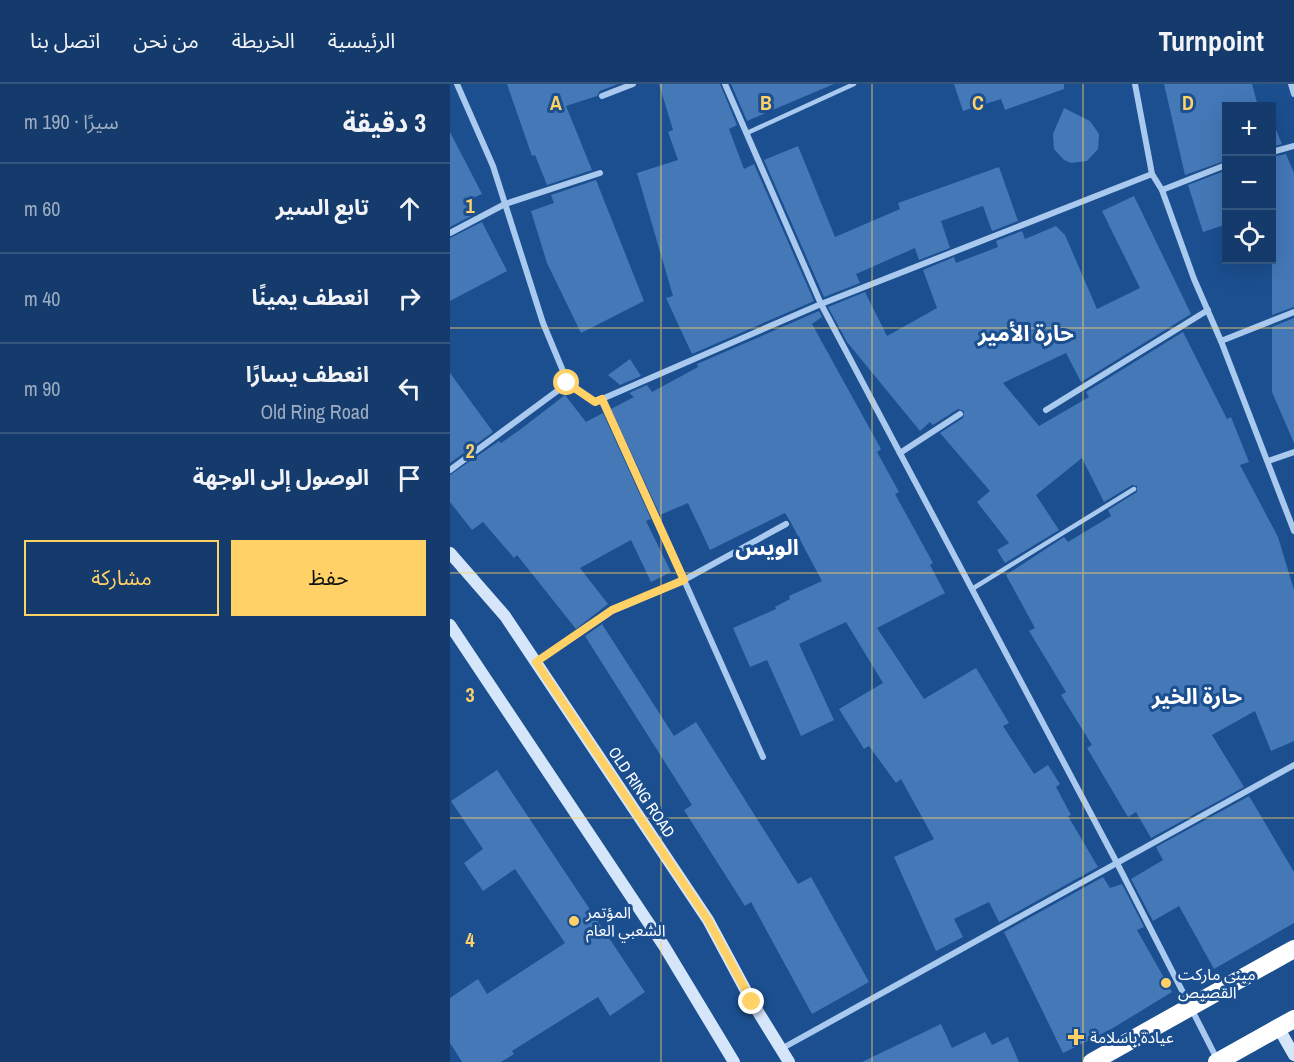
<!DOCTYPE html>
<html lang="ar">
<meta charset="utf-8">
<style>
body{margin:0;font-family:"Archivo Narrow","Noto Sans Arabic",sans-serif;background:#1d4271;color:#f1f3f6;direction:rtl}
.controls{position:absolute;right:18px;top:18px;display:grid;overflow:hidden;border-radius:0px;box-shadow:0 6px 24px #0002}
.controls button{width:54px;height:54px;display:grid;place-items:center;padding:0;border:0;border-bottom:2px solid #33557e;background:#143b6b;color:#f1f3f6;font:30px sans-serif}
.stop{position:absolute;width:18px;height:18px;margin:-14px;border:4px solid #ffd166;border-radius:50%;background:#fff}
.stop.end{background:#ffd166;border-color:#fff;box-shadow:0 2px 6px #0008}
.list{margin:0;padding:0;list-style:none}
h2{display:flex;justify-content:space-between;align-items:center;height:78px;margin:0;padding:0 24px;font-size:26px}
h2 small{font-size:20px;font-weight:400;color:#9dadc1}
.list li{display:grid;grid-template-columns:39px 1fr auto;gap:18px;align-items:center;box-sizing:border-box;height:90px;padding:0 24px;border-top:2px solid #33557e}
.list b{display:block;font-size:22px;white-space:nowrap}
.list p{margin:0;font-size:20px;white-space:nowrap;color:#9dadc1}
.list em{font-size:20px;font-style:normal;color:#9dadc1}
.actions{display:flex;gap:12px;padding:18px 24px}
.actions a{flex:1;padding:14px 0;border:2px solid #ffd166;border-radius:0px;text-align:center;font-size:21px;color:#ffd166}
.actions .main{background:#ffd166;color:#111}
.icon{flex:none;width:33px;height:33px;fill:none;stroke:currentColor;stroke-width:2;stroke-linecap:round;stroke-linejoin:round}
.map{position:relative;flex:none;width:844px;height:978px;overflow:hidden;direction:ltr}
header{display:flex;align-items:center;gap:36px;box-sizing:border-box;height:84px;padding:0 30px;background:#143b6b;border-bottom:2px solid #33557e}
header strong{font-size:28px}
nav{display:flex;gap:33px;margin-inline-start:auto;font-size:21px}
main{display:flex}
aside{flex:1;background:#143b6b}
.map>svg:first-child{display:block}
.building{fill:#4478b7}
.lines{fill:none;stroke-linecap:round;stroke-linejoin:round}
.lane{stroke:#a9c9ee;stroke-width:4.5}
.street{stroke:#a9c9ee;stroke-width:6}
.secondary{stroke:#d6e6fa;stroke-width:12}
.highway{stroke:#fff;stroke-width:18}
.route{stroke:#ffd166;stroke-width:8}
.grid{fill:none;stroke:#ffd166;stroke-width:1.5;stroke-opacity:0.55}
.poi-dot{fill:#ffd166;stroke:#1b4f8f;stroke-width:2}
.labels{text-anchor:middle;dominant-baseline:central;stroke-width:6;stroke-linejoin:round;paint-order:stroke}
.street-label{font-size:16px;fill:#fff;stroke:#1b4f8f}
.poi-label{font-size:16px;fill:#fff;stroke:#1b4f8f;text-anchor:start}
.district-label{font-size:22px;font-weight:bold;fill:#fff;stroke:#1b4f8f}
.grid-label{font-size:20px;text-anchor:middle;font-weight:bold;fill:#ffd166;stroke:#1b4f8f;stroke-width:6;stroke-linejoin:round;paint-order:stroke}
</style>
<header>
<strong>Turnpoint</strong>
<nav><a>الرئيسية</a><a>الخريطة</a><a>من نحن</a><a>اتصل بنا</a></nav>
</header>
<main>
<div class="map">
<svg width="844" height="978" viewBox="0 0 844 978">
<rect width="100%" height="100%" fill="#1b4f8f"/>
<!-- building -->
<g class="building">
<path d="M57,0H168L150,7L147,12L116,22L142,86L97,101L85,71L82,72Z"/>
<path d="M209,0H270L287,41L279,45L294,85L304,80L364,217L242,270L216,214L223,212L187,89L228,76L218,48L223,46Z"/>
<path d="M281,0H384L297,37Z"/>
<path d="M504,0H614V5L555,26L551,15L513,27Z"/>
<path d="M714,0H802L808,22H777V76L735,91Z"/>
<path d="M614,24L640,37L649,50L648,65L637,77L621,79L614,76L604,65L603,50Z"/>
<path d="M822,36L832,60L822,63Z"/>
<path d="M0,48L32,110L20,115L27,129L0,143Z"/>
<path d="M348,62L385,153L450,125L448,119L549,83L568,137L542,147L533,122L491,137L500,164L469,176L465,164L406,190L410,199L374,213L314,76Z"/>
<path d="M836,70L844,89V223L822,231V73Z"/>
<path d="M777,86V140L753,148L738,101Z"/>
<path d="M146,96L194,217L131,249L97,179L81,127L104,119L101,111Z"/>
<path d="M684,112L741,230L631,298L616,269L553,299L589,342L639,313L636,308L733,248L777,335L781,333L799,378L790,381L828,453L844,506V657L821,667L805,627L762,651L794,703L701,754L686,728L678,733L637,664L642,661L611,611L616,608L579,547L585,544L556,491L614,453L618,458L661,432L658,426L687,408V402L682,401L654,418L632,374L586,411L609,446L555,479L547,466L559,459L527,418L540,407L490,349L513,334L514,327L508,325L483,341L480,338L470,347L397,258L378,223L415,208L437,252L487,224L473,186L504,173L506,179L548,163L546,157L572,147L575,155L606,142L615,151L647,225L690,204L652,127Z"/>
<path d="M32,138L57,187L0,217V154Z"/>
<path d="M369,227L372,233L362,240L431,365L427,368L449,408L445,410L483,479L480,481L495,509L427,544L474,615L526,584L559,639L553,642L584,690L598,681L610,700L606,703L621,731L618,732L648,783L549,838L539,818L504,835L513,853L486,867L444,773L484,755L451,695L446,699L419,662L414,665L389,625L433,599L396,538L349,560L384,636L351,652L317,576L300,583L283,544L326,525L325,523L340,515L339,512L372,497L340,437L335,429L260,466L238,419L210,431L161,325L184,313L179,309L197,301L202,308L248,283L247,280Z"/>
<path d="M844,234V359L822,308V243Z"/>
<path d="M180,275L191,292L170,301L158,291Z"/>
<path d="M0,289L43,348L0,379Z"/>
<path d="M115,311L136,338L153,329L201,435L196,437L221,488L201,498L181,456L130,484L158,520L126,545L67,471L64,474L33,438L22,446L0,418V391L49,357L51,359L71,345Z"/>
<path d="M152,540L224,652L246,638L348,800L361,793L419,898L362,930L301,818L295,822L234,726L242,721L135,552Z"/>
<path d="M47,686L195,908L160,932L148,913L62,967L64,970L51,978H12L0,959V914L28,895L37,910L115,859L65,785L33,807L14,779L33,765L1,717Z"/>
<path d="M799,712L844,788V839L764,885L729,822L703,837L681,795L713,776L706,763Z"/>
<path d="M653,793L660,804L672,800L694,843L687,846L722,908L663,944L613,969L554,848Z"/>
<path d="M491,940L502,964L535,948L542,961L558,953L569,978H412Z"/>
</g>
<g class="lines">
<!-- lane -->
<g class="lane">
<path d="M297,49L404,0"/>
<path d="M152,315L234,496"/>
<path d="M522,505L684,405"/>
</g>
<!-- street -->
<g class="street">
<path d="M7,0L43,82L93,239L118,299L145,318L371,220L702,90"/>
<path d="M275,0L371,220L668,781L768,977"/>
<path d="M685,0L702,90L712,106L744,195L771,257L844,447"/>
<path d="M841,0L844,10"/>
<path d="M152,12L183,0"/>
<path d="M822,68L844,62"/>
<path d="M712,106L776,81"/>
<path d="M0,149L55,120L150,89"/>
<path d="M771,257L844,228"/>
<path d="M596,326L758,226"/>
<path d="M450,369L510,330"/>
<path d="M818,377L844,368"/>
<path d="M0,386L118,299"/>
<path d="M234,496L313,673"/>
<path d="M86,578L162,527L234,496L336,440"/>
<path d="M331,965L844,681"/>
</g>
<!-- secondary -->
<g class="secondary">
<path d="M0,469L55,532L258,836L302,918L339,978"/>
<path d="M0,541L214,862L284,978"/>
<path d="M828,943L844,971"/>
</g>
<!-- highway -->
<g class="highway">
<path d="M642,978L844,865"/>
<path d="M767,978L844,935"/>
</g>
</g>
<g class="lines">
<!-- route -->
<path class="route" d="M117,299L145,318L152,315L234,496L162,526L86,578L258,836L302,918"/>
</g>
<!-- grid -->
<path class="grid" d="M211,0V978M422,0V978M633,0V978M0,244H844M0,489H844M0,734H844"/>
<!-- markers -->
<g class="poi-dot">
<circle cx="124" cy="837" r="6"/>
<circle cx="716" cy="899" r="6"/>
<path d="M623 944h6v6h6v6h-6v6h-6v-6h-6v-6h6z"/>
</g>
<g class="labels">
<!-- street labels -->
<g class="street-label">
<text transform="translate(192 708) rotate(56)">OLD RING ROAD</text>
</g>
<!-- poi labels -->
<g class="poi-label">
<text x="136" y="828">المؤتمر<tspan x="136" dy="18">الشعبي العام</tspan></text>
<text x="728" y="890">ميني ماركت<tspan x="728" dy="18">القصيص</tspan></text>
<text x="640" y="953">عيادة باسلامة</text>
</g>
<!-- district labels -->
<g class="district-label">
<text x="576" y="249">حارة الأمير</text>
<text x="317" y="463">الويس</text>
<text x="747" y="612">حارة الخير</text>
</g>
</g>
<g class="grid-label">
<text x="106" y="26">A</text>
<text x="316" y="26">B</text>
<text x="528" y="26">C</text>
<text x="738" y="26">D</text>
<text x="20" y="129">1</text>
<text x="20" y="374">2</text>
<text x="20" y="618">3</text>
<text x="20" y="863">4</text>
</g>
</svg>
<div class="controls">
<button>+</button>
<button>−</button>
<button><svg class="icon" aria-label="locate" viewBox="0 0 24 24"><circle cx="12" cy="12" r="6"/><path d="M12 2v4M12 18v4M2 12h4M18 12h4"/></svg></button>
</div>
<div class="stop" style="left:117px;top:299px"></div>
<div class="stop end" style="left:302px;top:918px"></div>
</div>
<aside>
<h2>3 دقيقة<small>سيرًا · 190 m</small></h2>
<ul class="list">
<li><svg class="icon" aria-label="ahead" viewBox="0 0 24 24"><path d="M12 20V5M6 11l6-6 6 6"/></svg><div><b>تابع السير</b></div><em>60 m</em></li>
<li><svg class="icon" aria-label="right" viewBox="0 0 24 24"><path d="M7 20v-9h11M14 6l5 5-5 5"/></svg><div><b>انعطف يمينًا</b></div><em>40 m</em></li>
<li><svg class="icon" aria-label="left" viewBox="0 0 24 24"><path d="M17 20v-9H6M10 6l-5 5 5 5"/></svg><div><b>انعطف يسارًا</b><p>Old Ring Road</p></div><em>90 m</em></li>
<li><svg class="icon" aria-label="arrive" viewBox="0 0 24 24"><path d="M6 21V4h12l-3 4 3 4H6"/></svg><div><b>الوصول إلى الوجهة</b></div></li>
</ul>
<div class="actions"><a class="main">حفظ</a><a>مشاركة</a></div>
</aside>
</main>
